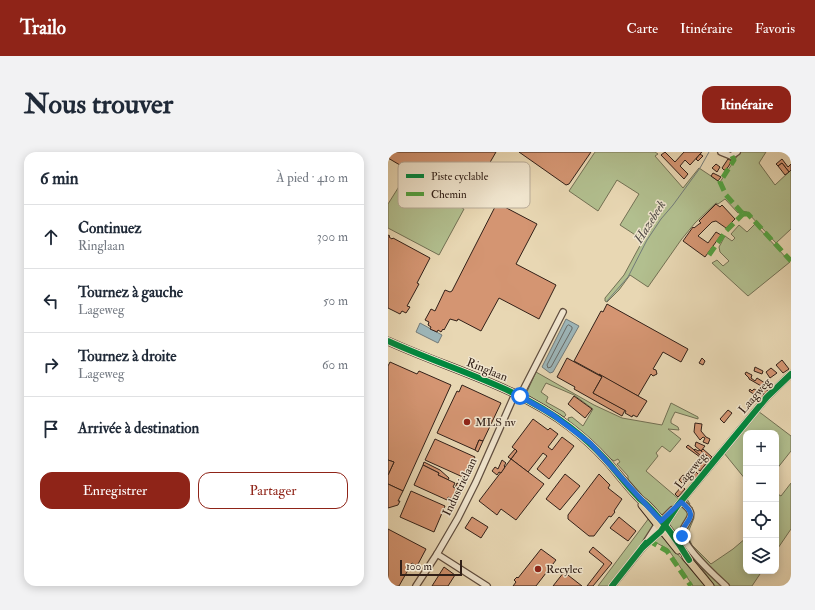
<!DOCTYPE html>
<html lang="fr">
<meta charset="utf-8">
<style>
body{margin:0;font-family:"IM FELL Double Pica",serif;background:#f2f2f3;color:#1f2937}
.controls{position:absolute;right:12px;bottom:12px;display:grid;overflow:hidden;border-radius:8px;box-shadow:0 2px 10px #0003}
.controls button{width:36px;height:36px;display:grid;place-items:center;padding:0;border:0;border-bottom:1px solid #e0e1e3;background:#fff;color:#1f2937;font:20px sans-serif}
.scale{position:absolute;left:12px;bottom:10px;width:62px;box-sizing:border-box;padding-left:4px;border:2px solid #322018;border-top:0;font-size:11px;line-height:14px;white-space:nowrap;color:#322018;-webkit-text-stroke:3px #f0e5ce;paint-order:stroke}
.stop{position:absolute;width:12px;height:12px;margin:-9px;border:3px solid #1a73e8;border-radius:50%;background:#fff}
.stop.end{background:#1a73e8;border-color:#fff;box-shadow:0 1px 4px #0008}
.list{margin:0;padding:0;list-style:none}
h2{display:flex;justify-content:space-between;align-items:center;height:52px;margin:0;padding:0 16px;font-size:17px}
h2 small{font-size:13px;font-weight:400;color:#747a83}
.list li{display:grid;grid-template-columns:26px 1fr auto;gap:12px;align-items:center;box-sizing:border-box;height:64px;padding:0 16px;border-top:1px solid #e0e1e3}
.list b{display:block;font-size:15px;white-space:nowrap}
.list p{margin:0;font-size:13px;white-space:nowrap;color:#747a83}
.list em{font-size:13px;font-style:normal;color:#747a83}
.actions{display:flex;gap:8px;padding:12px 16px}
.actions a{flex:1;padding:9px 0;border:1px solid #8f2418;border-radius:12px;text-align:center;font-size:14px;color:#8f2418}
.actions .main{background:#8f2418;color:#fff}
.icon{flex:none;width:22px;height:22px;fill:none;stroke:currentColor;stroke-width:2;stroke-linecap:round;stroke-linejoin:round}
.map{position:relative;flex:none;width:403px;height:434px;overflow:hidden;border-radius:12px}
header{display:flex;align-items:center;gap:24px;box-sizing:border-box;height:56px;padding:0 20px;background:#8f2418;color:#fff}
header strong{font-size:19px}
nav{display:flex;gap:22px;margin-inline-start:auto;font-size:14px}
.intro{display:flex;align-items:center;justify-content:space-between;box-sizing:border-box;height:96px;padding:0 24px}
h1{margin:0;font-size:28px}
.button{padding:10px 18px;border-radius:12px;background:#8f2418;color:#fff;font-size:14px;font-weight:700}
main{display:flex;gap:24px;padding:0 24px}
aside{flex:1;background:#fff;border-radius:12px;box-shadow:0 2px 10px #0003}
.map>svg:first-child{display:block}
.green{fill:#b2bf8f;stroke:#727054}
.water{fill:#9db6b9;stroke:#727a79}
.lines{fill:none;stroke-linecap:round;stroke-linejoin:round}
.shore{stroke:#686b68;stroke-width:1}
.stream{stroke:#727a79;stroke-width:1}
.building{fill:#d49572;stroke:#322018}
.minor-casing{stroke:#604e3f;stroke-width:8}
.major-casing{stroke:#322018;stroke-width:9}
.minor{stroke:#f0e5ce;stroke-width:5.5}
.major{stroke:#e8d7b3;stroke-width:7}
.quiet{stroke:#52a240;stroke-width:5;stroke-dasharray:10 5;stroke-linecap:butt}
.cycleway-casing{stroke:#f0e5ce;stroke-width:8}
.cycleway{stroke:#00873e;stroke-width:6}
.route{stroke:#1a73e8;stroke-width:5}
.poi-dot{fill:#8f2418;stroke:#f0e5ce;stroke-width:1.5}
.labels{text-anchor:middle;dominant-baseline:central;stroke-width:3;stroke-linejoin:round;paint-order:stroke}
.street-label{font-size:12px;fill:#322018;stroke:#f0e5ce}
.poi-label{font-size:12px;fill:#322018;stroke:#f0e5ce;text-anchor:start}
.water-label{font-size:13px;font-style:italic;fill:#524d48;stroke:#f0e5ce}
.key{fill:#f0e5ce;stroke:#b7aa97;stroke-width:1}
.key-label{font-size:11px;fill:#322018}
</style>
<header>
<strong>Trailo</strong>
<nav><a>Carte</a><a>Itinéraire</a><a>Favoris</a></nav>
</header>
<div class="intro"><h1>Nous trouver</h1><a class="button">Itinéraire</a></div>
<main>
<aside>
<h2>6 min<small>À pied · 410 m</small></h2>
<ul class="list">
<li><svg class="icon" aria-label="ahead" viewBox="0 0 24 24"><path d="M12 20V5M6 11l6-6 6 6"/></svg><div><b>Continuez</b><p>Ringlaan</p></div><em>300 m</em></li>
<li><svg class="icon" aria-label="left" viewBox="0 0 24 24"><path d="M17 20v-9H6M10 6l-5 5 5 5"/></svg><div><b>Tournez à gauche</b><p>Lageweg</p></div><em>50 m</em></li>
<li><svg class="icon" aria-label="right" viewBox="0 0 24 24"><path d="M7 20v-9h11M14 6l5 5-5 5"/></svg><div><b>Tournez à droite</b><p>Lageweg</p></div><em>60 m</em></li>
<li><svg class="icon" aria-label="arrive" viewBox="0 0 24 24"><path d="M6 21V4h12l-3 4 3 4H6"/></svg><div><b>Arrivée à destination</b></div></li>
</ul>
<div class="actions"><a class="main">Enregistrer</a><a>Partager</a></div>
</aside>
<div class="map">
<svg width="403" height="434" viewBox="0 0 403 434">
<rect width="100%" height="100%" fill="#e8d7b3"/>
<filter id="stains"><feTurbulence type="fractalNoise" baseFrequency=".005" numOctaves="4"/><feColorMatrix values="0 0 0 0 .2 0 0 0 0 .09 0 0 0 0 .02 0 0 0 .5 -.17"/></filter>
<radialGradient id="worn" r=".72"><stop offset=".6" stop-color="#630" stop-opacity="0"/><stop offset="1" stop-color="#630" stop-opacity=".3"/></radialGradient>
<!-- green -->
<g class="green">
<path d="M207,0H267L270,2L267,4L295,36L311,16L332,30L352,0H378L371,11L387,33L403,18V77L388,91L359,60L354,59L350,61L337,47L330,52L328,51L307,71L293,88L260,135L242,123L231,138L219,150L217,149V146L236,123L255,88L232,73L251,42L229,28L210,59L181,39Z"/>
<path d="M17,25L76,57L51,103L0,76V52Z"/>
<path d="M367,72L402,110L360,144L324,111L329,108L335,114L341,109L332,100L331,95L337,84L344,89L347,86L343,82L351,73L359,80Z"/>
<path d="M148,220L206,253L234,266L274,273L283,251L310,265V267L287,260L283,268V271L290,275L291,278L280,277L293,287L282,300L274,294L268,301L270,304L258,319L292,348C286,355 280,363 271,363L240,327V324L229,312L232,310L230,307L226,309L221,306L212,296L181,270L180,266L184,265L195,274L205,257L186,243L158,231L153,240L160,245L158,250L176,260L178,263L176,265L138,242Z"/>
<path d="M368,260H371L374,262L403,284V299L388,318V281H358V328L336,301L299,347L302,352L301,353L297,351L296,349Z"/>
<path d="M403,331V377L388,399V341L393,344Z"/>
<path d="M292,353L296,354L301,361L293,383L337,434H327L281,373L286,365L285,364Z"/>
<path d="M304,355L306,366L299,383L304,393L323,412L345,397L358,386V419H374L364,434H341L297,389L296,377L303,356Z"/>
<path d="M261,366L266,372V376L222,434H210Z"/>
<path d="M273,384L275,385L317,434H305L280,397L265,389L270,385Z"/>
</g>
<!-- water -->
<g class="water">
<path d="M178,167L191,174L165,220L162,221L154,215Z"/>
<path d="M32,171L54,183L50,191L28,180Z"/>
</g>
<g class="lines">
<!-- shore -->
<path class="shore" d="M181,173L184,175V177L163,215L160,216L159,213L179,174Z"/>
<!-- stream -->
<path class="stream" d="M219,149L240,125L259,88L273,67L285,53L312,16L321,0"/>
</g>
<!-- building -->
<g class="building">
<path d="M0,0H108L78,52L0,6Z"/>
<path d="M131,0H203L181,32L178,33Z"/>
<path d="M277,0L287,10L296,0H314L302,13L297,8L292,14L300,22L296,27L273,3Z"/>
<path d="M312,2L315,4L310,9L308,7Z"/>
<path d="M340,7L344,9L338,18H336L334,16Z"/>
<path d="M394,7L400,15L403,12V18L401,20L394,11L390,14L388,12Z"/>
<path d="M394,11L401,20L397,23L390,14Z"/>
<path d="M328,12L332,15L329,20L324,16Z"/>
<path d="M325,21L333,25L330,29L323,24Z"/>
<path d="M109,51L149,72L128,112L168,133L151,167L111,146L93,179L70,167L69,169L62,167L56,178L55,177L53,180L50,178L49,180L42,177L43,175L40,173L41,170L37,168L43,157L47,159L57,138L62,140L64,139Z"/>
<path d="M328,52L332,55L334,53L347,67L338,76L328,69L324,70L310,84L320,91L328,80L333,83L317,105L295,89L305,75L306,76L311,72L313,71L311,69Z"/>
<path d="M0,83L2,84L1,85L4,87L5,86L42,106L29,131L31,132L19,154L22,155L18,161L14,159L12,162L0,156Z"/>
<path d="M219,152L300,197L293,210L275,200L265,217L268,218L269,222L265,224L263,222L250,244L186,209L213,159L215,160Z"/>
<path d="M179,206L214,225L205,241L237,258L234,264L186,237L187,235L169,225Z"/>
<path d="M314,206L317,209L315,213L311,211Z"/>
<path d="M394,208L401,217L395,221L388,213Z"/>
<path d="M2,210L29,222L31,219L63,233L15,339L0,332V323L6,310L0,308V214Z"/>
<path d="M367,215L375,219L374,222L366,219Z"/>
<path d="M383,216L389,221L382,226L378,220Z"/>
<path d="M358,220L364,223L363,226L367,229L369,226L377,231L375,235L361,227V226L357,222Z"/>
<path d="M211,222L259,249L249,265L245,263L244,265L237,261L238,259L205,241L214,225Z"/>
<path d="M74,233L113,251L95,289L91,288L87,298L49,281L69,239L71,240Z"/>
<path d="M373,234L380,239L378,243L370,238Z"/>
<path d="M362,237L364,239L366,237L377,243L371,250L366,245L367,243L361,239Z"/>
<path d="M186,244L204,257L197,266L180,252Z"/>
<path d="M340,258L344,261L336,271L332,267Z"/>
<path d="M145,267L160,278L162,276L170,282L160,295L164,298L174,285L186,294L161,327L149,317L159,304L155,301L140,320L123,307L129,299L124,295Z"/>
<path d="M307,271L314,272L313,279L318,285L322,287L320,292L315,290L317,286L315,285L312,288L306,280Z"/>
<path d="M47,287L87,305L77,326L37,308Z"/>
<path d="M91,288L95,289L90,300L87,298Z"/>
<path d="M308,290L317,294L313,299L307,294Z"/>
<path d="M300,293L320,309L312,319L308,316L313,310L310,307L312,305L298,295Z"/>
<path d="M127,297L129,299L123,307L120,305Z"/>
<path d="M307,297L310,299L312,298L323,307L320,310L306,298Z"/>
<path d="M315,297L324,305L323,307L313,299Z"/>
<path d="M123,307L156,332L128,368L113,357L109,363L91,349Z"/>
<path d="M0,308L6,310L0,323Z"/>
<path d="M114,308L118,311L116,314L117,315L113,321L111,320L109,323L104,319L107,315L110,317Z"/>
<path d="M36,310L52,318L61,326L60,328L50,323L51,321L35,313Z"/>
<path d="M35,313L51,321L50,323L67,331L65,335L67,336L69,331L74,334L68,349L60,345L59,348L26,333Z"/>
<path d="M308,320L311,323L305,331L302,328Z"/>
<path d="M177,322L192,334L172,358L158,347Z"/>
<path d="M211,322L222,333L220,336L234,347L226,359L227,360L223,365L221,364L206,384H201L180,367V363Z"/>
<path d="M300,322L304,325L302,328L298,324Z"/>
<path d="M295,323L298,325L294,331L291,328Z"/>
<path d="M0,332L15,339L10,349H12L10,353L0,356Z"/>
<path d="M294,334L297,337L290,345L287,342Z"/>
<path d="M23,339L57,354L46,380L12,365Z"/>
<path d="M84,365L100,375L93,386L77,376Z"/>
<path d="M231,365L248,379L240,389L222,376Z"/>
<path d="M0,377L38,397L29,414L24,411L11,434H0Z"/>
<path d="M205,395L224,411L205,434H199L216,412L201,400Z"/>
<path d="M153,397L168,408L148,434H125L128,430L126,428L129,425L130,426Z"/>
<path d="M56,415L67,423L60,434H44Z"/>
<path d="M176,420L194,434H165Z"/>
</g>
<g class="lines">
<!-- minor casing -->
<g class="minor-casing">
<g id="minor">
<path d="M333,0L343,4L349,0"/>
<path d="M132,244L175,160"/>
<path d="M293,350C312,364 298,366 294,381C296,396 326,423 338,434"/>
<path d="M255,395L273,379L290,353L379,245L403,222"/>
<path d="M49,402L99,434"/>
<path d="M28,434L49,402L70,366L88,330L127,242"/>
<path d="M224,434L255,395L269,373L284,358"/>
</g>
</g>
<!-- major casing -->
<g class="major-casing">
<g id="major">
<path d="M0,189C61,217 129,234 182,275C195,285 207,296 218,308C229,320 238,333 250,345C252,348 256,350 259,353C275,369 289,388 301,408"/>
<path d="M254,353L290,398"/>
<path d="M298,405L322,434"/>
</g>
</g>
<!-- minor -->
<use href="#minor" class="minor"/>
<!-- major -->
<use href="#major" class="major"/>
<!-- quiet -->
<g class="quiet">
<path d="M344,4L346,8L332,30L338,43L355,62"/>
<path d="M355,62H360L403,109"/>
<path d="M321,103L338,79L355,62"/>
<path d="M260,388L279,399L303,434"/>
</g>
<!-- cycleway casing -->
<g class="cycleway-casing">
<g id="cycleway">
<path d="M0,189C61,217 129,234 182,275C195,285 207,296 218,308C229,320 238,333 250,345C252,348 256,350 259,353C275,369 289,388 301,408"/>
<path d="M255,395L273,379L290,353L379,245L403,222"/>
<path d="M224,434L258,391"/>
</g>
</g>
<!-- cycleway -->
<use href="#cycleway" class="cycleway"/>
</g>
<g class="lines">
<!-- route -->
<path class="route" d="M132,244L165,263L202,291L273,369L293,350C315,367 292,369 294,384"/>
</g>
<!-- markers -->
<g class="poi-dot">
<circle cx="79" cy="270" r="4"/>
<circle cx="150" cy="417" r="4"/>
</g>
<g class="labels">
<!-- street labels -->
<g class="street-label">
<text transform="translate(99 218) rotate(22)">Ringlaan</text>
<text transform="translate(367 244) rotate(-49)">Laagweg</text>
<text transform="translate(303 319) rotate(-51)">Lageweg</text>
<text transform="translate(72 335) rotate(-64)">Industrielaan</text>
</g>
<!-- poi labels -->
<g class="poi-label">
<text x="87" y="270">MLS nv</text>
<text x="158" y="417">Recylec</text>
</g>
<!-- water labels -->
<g class="water-label">
<text transform="translate(262 70) rotate(-58)">Hazebeek</text>
</g>
</g>
<!-- legend -->
<rect x="10" y="10" width="132" height="46" rx="6" class="key"/>
<rect x="18" y="22" width="18" height="4" fill="#00873e"/>
<rect x="18" y="40" width="18" height="4" fill="#52a240"/>
<g class="key-label">
<text x="43" y="28">Piste cyclable</text>
<text x="43" y="46">Chemin</text>
</g>
<rect width="100%" height="100%" filter="url(#stains)"/>
<rect width="100%" height="100%" fill="url(#worn)"/>
</svg>
<div class="controls">
<button>+</button>
<button>−</button>
<button><svg class="icon" aria-label="locate" viewBox="0 0 24 24"><circle cx="12" cy="12" r="6"/><path d="M12 2v4M12 18v4M2 12h4M18 12h4"/></svg></button>
<button><svg class="icon" aria-label="layers" viewBox="0 0 24 24"><path d="M12 4l9 5-9 5-9-5zM3 14l9 5 9-5"/></svg></button>
</div>
<div class="scale">100 m</div>
<div class="stop" style="left:132px;top:244px"></div>
<div class="stop end" style="left:294px;top:384px"></div>
</div>
</main>
